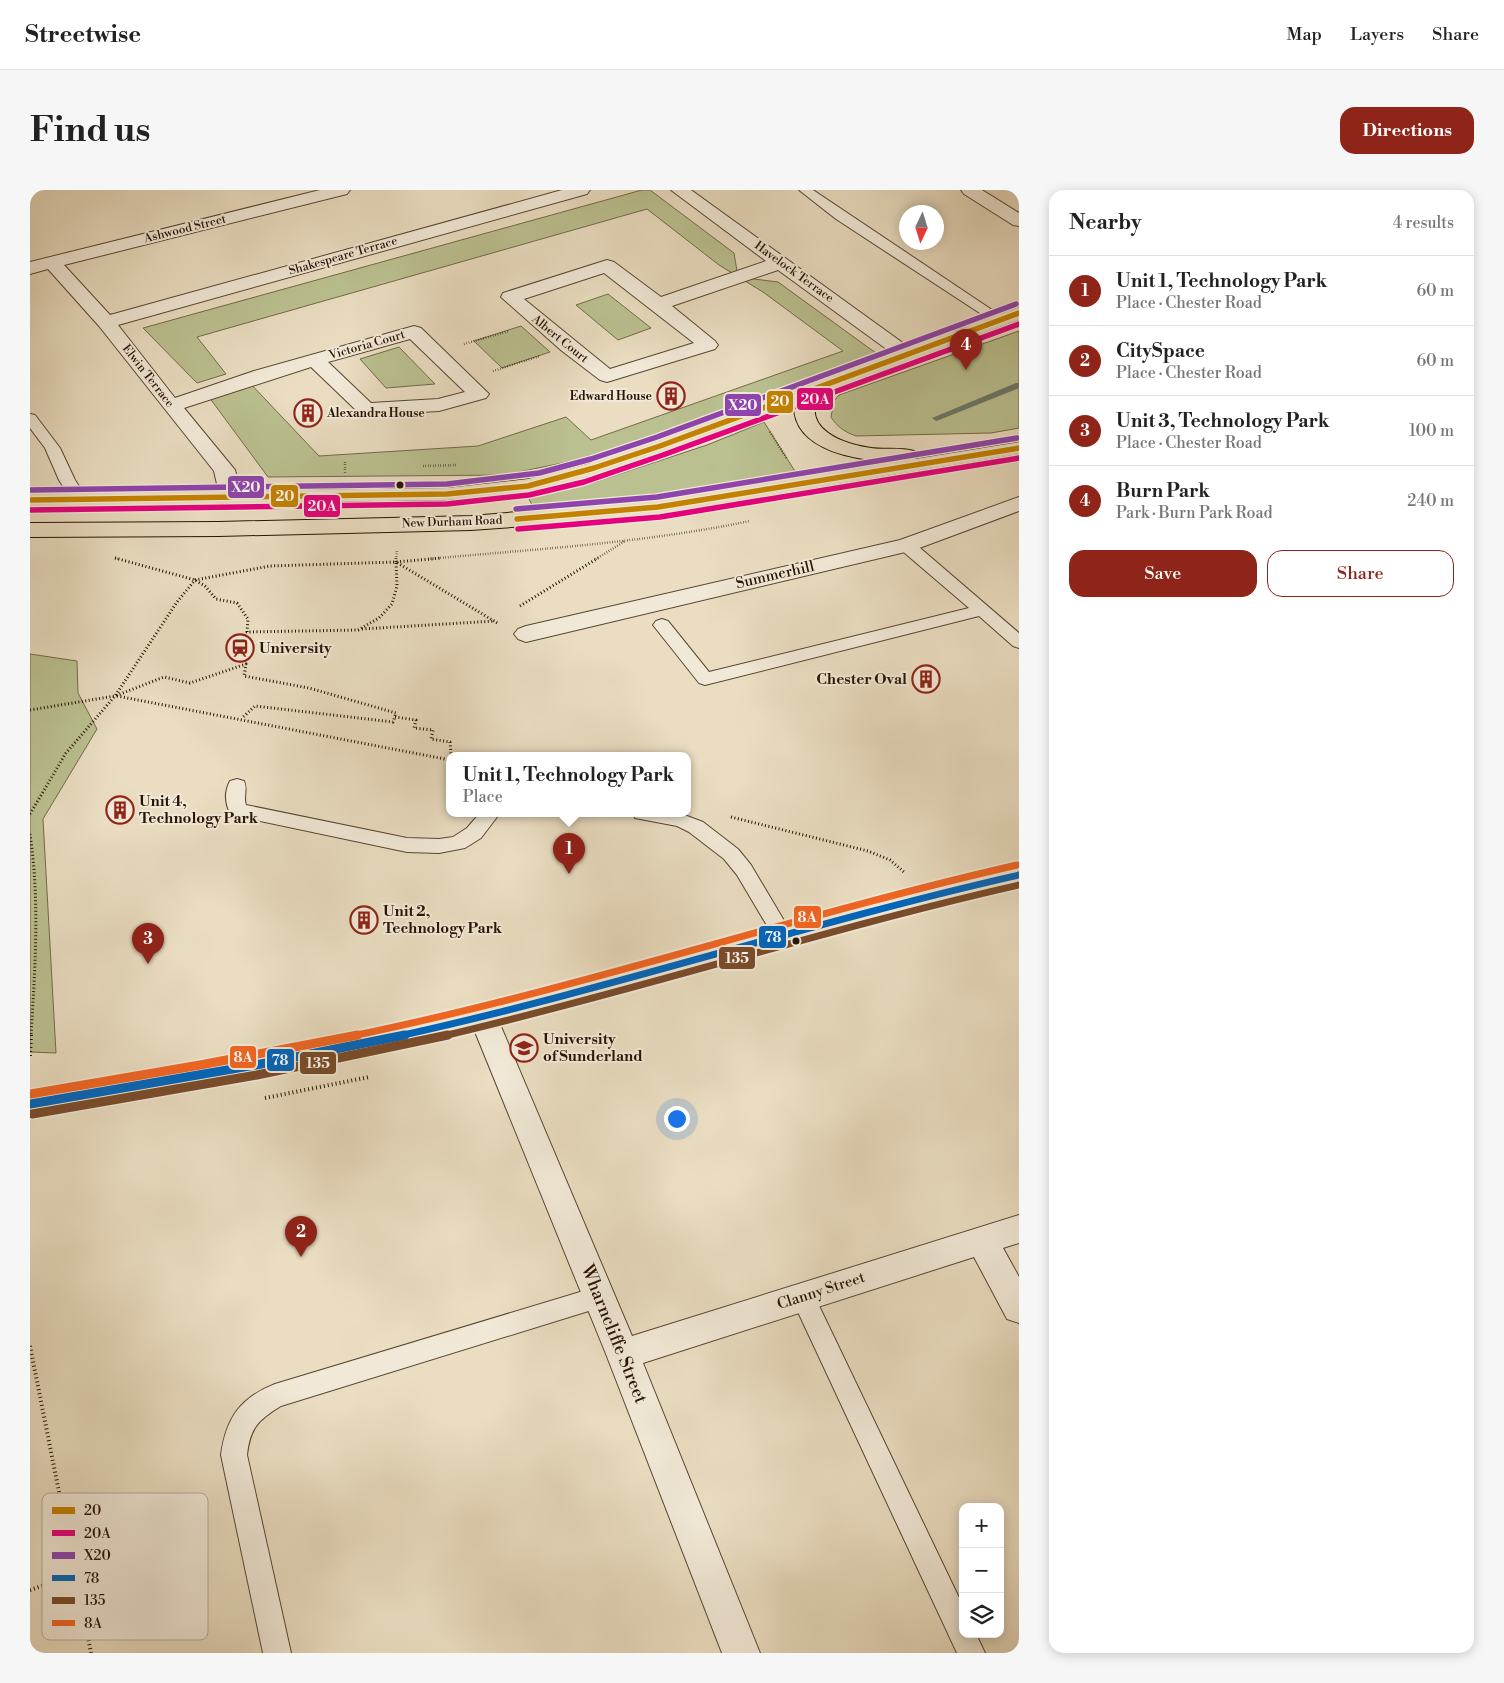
<!DOCTYPE html>
<meta charset="utf-8">
<style>
body{margin:0;font-family:"Libre Bodoni",serif;background:#f6f6f6;color:#222}
.controls{position:absolute;right:15px;bottom:15px;display:grid;overflow:hidden;border-radius:10px;box-shadow:0 2px 12px #0003}
.controls button{width:45px;height:45px;display:grid;place-items:center;padding:0;border:0;border-bottom:1px solid #e0e0e0;background:#fff;color:#222;font:25px sans-serif}
.compass{position:absolute;left:869px;top:15px;width:45px;height:45px;border-radius:50%;background:#fff;box-shadow:0 2px 12px #0003;rotate:184deg}
.you{position:absolute;left:646px;top:928px;width:18px;height:18px;margin:-12px;border:4px solid #fff;border-radius:50%;background:#1a73e8;box-shadow:0 0 0 8px #1a73e833}
.badge{display:grid;place-items:center;width:32px;height:32px;border-radius:50%;background:#8f2418;color:#fff;font-size:16px;font-weight:700}
.pin{position:absolute;translate:-50% -41px;filter:drop-shadow(0 1px 2px #0008)}
.pin::after{content:'';position:absolute;top:26px;width:18px;height:15px;background:inherit;clip-path:polygon(0 0,100% 0,50% 100%)}
.popup{position:absolute;left:416px;top:562px;width:245px;height:65px;box-sizing:border-box;display:grid;place-content:center;border-radius:10px;background:#fff;filter:drop-shadow(0 1px 4px #0005);font-size:16px;white-space:nowrap;color:#767676}
.popup b{font-size:19px;color:#222}
.popup::after{content:'';position:absolute;left:50%;top:100%;margin-left:-10px;border:10px solid transparent;border-top-color:#fff}
.list{margin:0;padding:0;list-style:none}
h2{display:flex;justify-content:space-between;align-items:center;height:65px;margin:0;padding:0 20px;font-size:21px}
h2 small{font-size:16px;font-weight:400;color:#767676}
.list li{display:grid;grid-template-columns:32px 1fr auto;gap:15px;align-items:center;box-sizing:border-box;height:70px;padding:0 20px;border-top:1px solid #e0e0e0}
.list b{display:block;font-size:19px;white-space:nowrap}
.list p{margin:0;font-size:16px;white-space:nowrap;color:#767676}
.list em{font-size:16px;font-style:normal;color:#767676}
.actions{display:flex;gap:10px;padding:15px 20px}
.actions a{flex:1;padding:11px 0;border:1px solid #8f2418;border-radius:15px;text-align:center;font-size:18px;color:#8f2418}
.actions .main{background:#8f2418;color:#fff}
.icon{flex:none;width:28px;height:28px;fill:none;stroke:currentColor;stroke-width:2;stroke-linecap:round;stroke-linejoin:round}
.map{position:relative;flex:none;width:989px;height:1463px;overflow:hidden;border-radius:15px}
header{display:flex;align-items:center;gap:30px;box-sizing:border-box;height:70px;padding:0 25px;background:#fff;border-bottom:1px solid #e0e0e0}
header strong{font-size:24px}
nav{display:flex;gap:28px;margin-inline-start:auto;font-size:18px}
.intro{display:flex;align-items:center;justify-content:space-between;box-sizing:border-box;height:120px;padding:0 30px}
h1{margin:0;font-size:35px}
.button{padding:12px 22px;border-radius:15px;background:#8f2418;color:#fff;font-size:18px;font-weight:700}
main{display:flex;gap:30px;padding:0 30px}
aside{flex:1;background:#fff;border-radius:15px;box-shadow:0 2px 12px #0003}
.map>svg:first-child{display:block}
.green{fill:#bbc090;stroke:#726a49}
.lines{fill:none;stroke-linecap:round;stroke-linejoin:round}
.stream{fill:#6b796a;fill-rule:evenodd}
.lane-casing{stroke:#584632;stroke-width:2}
.street-casing{stroke:#584632;stroke-width:2}
.primary-casing{stroke:#281402;stroke-width:2}
.highway-casing{stroke:#281402;stroke-width:2}
.path-far2{stroke:#281402;stroke-width:2.5;stroke-dasharray:0.5 2;stroke-linecap:butt}
.path-far1{stroke:#281402;stroke-width:3;stroke-dasharray:1 2.5;stroke-linecap:butt}
.path{stroke:#281402;stroke-width:4;stroke-dasharray:1 3;stroke-linecap:butt}
.lane{fill:#f1e9d7;fill-rule:evenodd}
.street{fill:#f1e9d7;fill-rule:evenodd}
.primary{fill:#eaddc1;fill-rule:evenodd}
.highway{fill:#eaddc1;fill-rule:evenodd}
.path-bridge{stroke:#281402;stroke-width:2.5;stroke-dasharray:0.5 2;stroke-linecap:butt}
.bus-1-casing{stroke:#f1e9d7;stroke-width:8}
.bus-2-casing{stroke:#f1e9d7;stroke-width:8}
.bus-3-casing{stroke:#f1e9d7;stroke-width:8}
.bus-4-far1-casing{stroke:#f1e9d7;stroke-width:11}
.bus-4-casing{stroke:#f1e9d7;stroke-width:12}
.bus-5-far1-casing{stroke:#f1e9d7;stroke-width:11}
.bus-5-casing{stroke:#f1e9d7;stroke-width:12}
.bus-6-far1-casing{stroke:#f1e9d7;stroke-width:11}
.bus-6-casing{stroke:#f1e9d7;stroke-width:12}
.bus-1{stroke:#c38200;stroke-width:5.5}
.bus-2{stroke:#e5007d;stroke-width:5.5}
.bus-3{stroke:#8e44ad;stroke-width:5.5}
.bus-4-far1{stroke:#0065bd;stroke-width:7}
.bus-4{stroke:#0065bd;stroke-width:9}
.bus-5-far1{stroke:#7a4b2a;stroke-width:7}
.bus-5{stroke:#7a4b2a;stroke-width:9}
.bus-6-far1{stroke:#f26522;stroke-width:7}
.bus-6{stroke:#f26522;stroke-width:9}
.bus-dot{fill:#281402;stroke:#f1e9d7;stroke-width:2}
.labels{text-anchor:middle;dominant-baseline:central;stroke-width:4;stroke-linejoin:round;paint-order:stroke}
.far-street-label{font-size:12px;fill:#281402;stroke:#f1e9d7}
.far-poi-label{font-size:12px;font-weight:bold;fill:#281402;stroke:#f1e9d7;text-anchor:end}
.street-label{font-size:15px;fill:#281402;stroke:#f1e9d7}
.poi-label{font-size:15px;font-weight:bold;fill:#281402;stroke:#f1e9d7;text-anchor:start}
.near-street-label{font-size:18px;fill:#281402;stroke:#f1e9d7}
.key{fill:#f1e9d7;stroke:#b5a997;stroke-width:1}
.key-label{font-size:14px;fill:#281402}
.line-badge{stroke:#f1e9d7;stroke-width:2}
.badge-label{font-size:14px;text-anchor:middle;font-weight:bold;fill:#fff}
</style>
<header>
<strong>Streetwise</strong>
<nav><a>Map</a><a>Layers</a><a>Share</a></nav>
</header>
<div class="intro"><h1>Find us</h1><a class="button">Directions</a></div>
<main>
<div class="map">
<svg width="989" height="1463" viewBox="0 0 989 1463">
<rect width="100%" height="100%" fill="#eaddc1"/>
<filter id="stains"><feTurbulence type="fractalNoise" baseFrequency=".004" numOctaves="4"/><feColorMatrix values="0 0 0 0 .2 0 0 0 0 .09 0 0 0 0 .02 0 0 0 .5 -.17"/></filter>
<radialGradient id="worn" r=".72"><stop offset=".6" stop-color="#630" stop-opacity="0"/><stop offset="1" stop-color="#630" stop-opacity=".3"/></radialGradient>
<!-- green -->
<g class="green">
<path d="M612,0H620L704,63L708,87L748,92L850,166L557,268L474,285L238,287L176,203L217,190L289,266L448,256L536,227L561,250L813,161L733,102L689,75L617,19L167,147L196,184L167,193L113,138Z"/>
<path d="M578,104L621,138L588,150L546,115Z"/>
<path d="M491,136L520,162L472,178L444,151Z"/>
<path d="M989,141V238L961,243L826,246C815,242 807,237 801,227L804,211L809,205Z"/>
<path d="M369,157L405,194L356,198L330,169Z"/>
<path d="M734,232L768,286L504,319L498,307L565,292L677,255Z"/>
<path d="M0,464L47,471L48,503L67,539L13,629L26,863L0,862Z"/>
</g>
<g class="lines">
<!-- stream -->
<path class="stream" d="M986,193H989V198L909,230L906,231L902,228Z"/>
<!-- lane casing -->
<g class="lane-casing">
<g id="lane">
<path d="M769,0H783L977,130L975,133H965L806,29Z"/>
<path d="M0,224L5,225L30,258L45,290L57,309L55,312H43L29,290L15,258L0,238Z"/>
<path d="M876,350L882,351L989,443V458L983,456L949,426L675,495L669,493L623,435L626,431L632,429L638,431L679,482L939,418L870,359L868,355L870,351Z"/>
<path d="M207,589L214,591C218,599 213,607 216,615L377,648L409,649L423,647L437,638L450,623H470L451,648L435,658L409,663L377,662L201,625C195,614 194,602 200,591Z"/>
<path d="M603,623H649L673,632L708,659L721,675L759,739L762,744L759,749L752,752L745,749L707,685L694,669L659,642L647,636L605,628Z"/>
<path d="M570,1096L578,1099L582,1107L578,1115L251,1216C228,1230 220,1238 217,1265L261,1463H233L191,1265C196,1228 210,1208 245,1194Z"/>
<path d="M773,1096L781,1099L933,1416V1444H946L955,1463H927L761,1107L765,1099Z"/>
</g>
</g>
<!-- street casing -->
<g class="street-casing">
<g id="street">
<path d="M290,0H320L317,4L34,75L80,125L532,0H560L557,4L88,135L145,208L224,181L384,136L391,138L459,204L456,208L409,221L336,225L329,223L281,177L154,218L205,280L212,307L209,312L201,314L193,312L190,307L184,281L69,136L18,79L0,84V72ZM380,149L435,202L408,209L341,213L298,172Z"/>
<path d="M641,0H661L884,161L887,165L884,169L877,171L870,169L748,80L642,116L685,151L688,155L685,159L577,192L570,190L532,161L471,107L473,103L577,70L584,72L631,107L736,71ZM574,83L664,153L580,179L494,109Z"/>
<path d="M931,0H952L989,23V36L983,35L934,4Z"/>
<path d="M989,307V321L884,360L496,452L488,449L484,444L488,439L496,436L870,350Z"/>
<path d="M453,815L463,819L467,827L602,1146L989,1025V1053L973,1058L989,1087V1133L977,1129L944,1067L613,1173L730,1463H692L576,1164L439,827L443,819Z"/>
</g>
</g>
<!-- primary casing -->
<g class="primary-casing">
<path id="primary" d="M989,675V695C807,735 631,793 451,839C302,876 151,901 0,927V901C151,877 302,852 451,815C631,771 807,714 989,675Z"/>
</g>
<!-- highway casing -->
<g class="highway-casing">
<path id="highway" d="M989,117V130L789,204C771,239 813,254 841,258C856,260 870,257 884,261L888,265L885,269L989,252V264L628,324L537,333L441,340L189,346L0,347V333L189,332L441,326L628,310L868,271C832,272 761,262 764,213C681,244 598,281 512,299C481,306 449,308 417,310L0,317V303L417,298L498,289L557,274Z"/>
</g>
<!-- path-far2 -->
<g class="path-far2">
<path d="M434,154L479,141"/>
<path d="M463,181L510,166"/>
<path d="M740,242L757,269"/>
<path d="M393,276L426,275"/>
<path d="M85,368L89,369"/>
<path d="M366,369L367,360"/>
<path d="M398,369C506,359 614,353 720,331"/>
<path d="M566,369L595,351"/>
</g>
<!-- path-far1 -->
<g class="path-far1">
<path d="M85,368L165,390L175,396L186,409L207,413L218,429L217,442L328,440L349,428L362,414L367,396L366,372L469,434"/>
<path d="M366,372V368"/>
<path d="M490,416L568,368"/>
<path d="M332,439L465,431"/>
<path d="M87,506L420,570"/>
<path d="M0,520L85,506L134,487L160,493L216,474L214,486L279,498L366,523L363,532L225,516L212,528"/>
<path d="M365,527L386,530L384,538L403,540L401,549L420,552L421,565"/>
<path d="M0,624L36,563L85,506L147,412L165,390L240,376L366,372L412,368"/>
<path d="M701,627L838,661L860,670L874,682"/>
<path d="M0,644C10,712 5,778 1,846"/>
</g>
<!-- path -->
<g class="path">
<path d="M0,866L1,845"/>
<path d="M235,908L339,887"/>
<path d="M0,1156L61,1463"/>
<path d="M0,1400L45,1385"/>
</g>
<!-- lane -->
<use href="#lane" class="lane"/>
<!-- street -->
<use href="#street" class="street"/>
<!-- primary -->
<use href="#primary" class="primary"/>
<!-- highway -->
<use href="#highway" class="highway"/>
<!-- path-bridge -->
<path class="path-bridge" d="M315,272V283"/>
<!-- bus-1 casing -->
<g class="bus-1-casing">
<g id="bus-1">
<path d="M0,310L417,304L498,296L564,278L630,256L989,123"/>
<path d="M487,329L628,317L989,258"/>
</g>
</g>
<!-- bus-2 casing -->
<g class="bus-2-casing">
<g id="bus-2">
<path d="M0,320L417,314L499,305L554,292L633,265L989,134"/>
<path d="M488,339L630,327L989,268"/>
</g>
</g>
<!-- bus-3 casing -->
<g class="bus-3-casing">
<g id="bus-3">
<path d="M0,300L417,294L509,283L561,269L627,247L986,114"/>
<path d="M486,319L627,307L987,248"/>
</g>
</g>
<!-- bus-4-far1 casing -->
<g class="bus-4-far1-casing">
<path id="bus-4-far1" d="M369,846C578,800 781,732 989,685"/>
</g>
<!-- bus-4 casing -->
<g class="bus-4-casing">
<path id="bus-4" d="M0,914L226,875L375,845"/>
</g>
<!-- bus-5-far1 casing -->
<g class="bus-5-far1-casing">
<path id="bus-5-far1" d="M413,846C606,801 795,739 989,695"/>
</g>
<!-- bus-5 casing -->
<g class="bus-5-casing">
<path id="bus-5" d="M2,924L227,885L418,845"/>
</g>
<!-- bus-6-far1 casing -->
<g class="bus-6-far1-casing">
<path id="bus-6-far1" d="M322,846C546,800 764,726 987,675"/>
</g>
<!-- bus-6 casing -->
<g class="bus-6-casing">
<path id="bus-6" d="M0,904L170,875L328,845"/>
</g>
<!-- bus-1 -->
<use href="#bus-1" class="bus-1"/>
<!-- bus-2 -->
<use href="#bus-2" class="bus-2"/>
<!-- bus-3 -->
<use href="#bus-3" class="bus-3"/>
<!-- bus-4-far1 -->
<use href="#bus-4-far1" class="bus-4-far1"/>
<!-- bus-4 -->
<use href="#bus-4" class="bus-4"/>
<!-- bus-5-far1 -->
<use href="#bus-5-far1" class="bus-5-far1"/>
<!-- bus-5 -->
<use href="#bus-5" class="bus-5"/>
<!-- bus-6-far1 -->
<use href="#bus-6-far1" class="bus-6-far1"/>
<!-- bus-6 -->
<use href="#bus-6" class="bus-6"/>
</g>
<!-- icons -->
<defs>
<g id="building-ring" transform="scale(1.4375)"><circle r="9.5" fill="#f1e9d7" stroke="#8f2418" stroke-width="1.5"/><path d="M-4-6H4V6H1V3H-1V6H-4ZM-2.5-4.3h1.7v1.8h-1.7ZM.8-4.3h1.7v1.8H.8ZM-2.5-1h1.7V.8h-1.7ZM.8-1h1.7V.8H.8Z" fill="#8f2418"/></g>
<g id="station-ring" transform="scale(1.4375)"><circle r="9.5" fill="#f1e9d7" stroke="#8f2418" stroke-width="1.5"/><path d="M-3-6H3Q5-6 5-4V2Q5 4 3 4L4.5 6H3L1.5 4h-3L-3 6H-4.5L-3 4Q-5 4-5 2V-4Q-5-6-3-6ZM-3.5-4v3h7v-3ZM-3.5 1v1.5H-2V1ZM2 1v1.5H3.5V1Z" fill="#8f2418"/></g>
<g id="university-ring" transform="scale(1.4375)"><circle r="9.5" fill="#f1e9d7" stroke="#8f2418" stroke-width="1.5"/><path d="M0-5L7-2L0 1L-7-2ZM-4 1L0 2.5L4 1V4Q0 6-4 4Z" fill="#8f2418"/></g>
</defs>
<g fill-rule="evenodd">
<use href="#building-ring" x="641" y="206"/>
<use href="#building-ring" x="278" y="223"/>
<use href="#station-ring" x="210" y="458"/>
<use href="#building-ring" x="896" y="489"/>
<use href="#building-ring" x="90" y="620"/>
<use href="#building-ring" x="334" y="730"/>
<use href="#university-ring" x="494" y="858"/>
</g>
<!-- markers -->
<g class="bus-dot">
<circle cx="370" cy="295" r="4.5"/>
<circle cx="766" cy="751" r="4.5"/>
</g>
<g class="labels">
<!-- far-street labels -->
<g class="far-street-label">
<text transform="translate(155 39) rotate(-14)">Ashwood Street</text>
<text transform="translate(313 66) rotate(-16)">Shakespeare Terrace</text>
<text transform="translate(764 82) rotate(36)">Havelock Terrace</text>
<text transform="translate(530 149) rotate(39)">Albert Court</text>
<text transform="translate(337 155) rotate(-16)">Victoria Court</text>
<text transform="translate(118 186) rotate(52)">Elwin Terrace</text>
<text transform="translate(422 332) rotate(-2)">New Durham Road</text>
</g>
<!-- far-poi labels -->
<g class="far-poi-label">
<text x="622" y="206">Edward House</text>
<text x="297" y="223" text-anchor="start">Alexandra House</text>
</g>
<!-- street labels -->
<g class="street-label">
<text transform="translate(745 385) rotate(-13)">Summerhill</text>
<text transform="translate(791 1101) rotate(-18)">Clanny Street</text>
</g>
<!-- poi labels -->
<g class="poi-label">
<text x="229" y="458">University</text>
<text x="877" y="489" text-anchor="end">Chester Oval</text>
<text x="109" y="611">Unit 4,<tspan x="109" dy="17">Technology Park</tspan></text>
<text x="353" y="721">Unit 2,<tspan x="353" dy="17">Technology Park</tspan></text>
<text x="513" y="849">University<tspan x="513" dy="17">of Sunderland</tspan></text>
</g>
<!-- near-street labels -->
<g class="near-street-label">
<text transform="translate(584 1144) rotate(68)">Wharncliffe Street</text>
</g>
</g>
<!-- legend -->
<rect x="12" y="1303" width="166" height="147" rx="8" class="key"/>
<rect x="22" y="1317" width="23" height="7" fill="#c38200"/>
<rect x="22" y="1340" width="23" height="6" fill="#e5007d"/>
<rect x="22" y="1362" width="23" height="7" fill="#8e44ad"/>
<rect x="22" y="1385" width="23" height="6" fill="#0065bd"/>
<rect x="22" y="1407" width="23" height="7" fill="#7a4b2a"/>
<rect x="22" y="1430" width="23" height="6" fill="#f26522"/>
<g class="key-label">
<text x="54" y="1325">20</text>
<text x="54" y="1348">20A</text>
<text x="54" y="1370">X20</text>
<text x="54" y="1393">78</text>
<text x="54" y="1415">135</text>
<text x="54" y="1438">8A</text>
</g>
<g class="line-badge">
<rect x="766" y="197" width="38" height="24" rx="5" fill="#e5007d"/>
<rect x="736" y="200" width="28" height="24" rx="5" fill="#c38200"/>
<rect x="694" y="203" width="38" height="24" rx="5" fill="#8e44ad"/>
<rect x="197" y="285" width="38" height="24" rx="5" fill="#8e44ad"/>
<rect x="240" y="294" width="29" height="24" rx="5" fill="#c38200"/>
<rect x="273" y="304" width="38" height="24" rx="5" fill="#e5007d"/>
<rect x="763" y="715" width="29" height="24" rx="5" fill="#f26522"/>
<rect x="728" y="735" width="29" height="24" rx="5" fill="#0065bd"/>
<rect x="688" y="756" width="38" height="24" rx="5" fill="#7a4b2a"/>
<rect x="199" y="855" width="28" height="24" rx="5" fill="#f26522"/>
<rect x="236" y="858" width="29" height="24" rx="5" fill="#0065bd"/>
<rect x="269" y="861" width="38" height="24" rx="5" fill="#7a4b2a"/>
</g>
<g class="badge-label">
<text x="785" y="214">20A</text>
<text x="750" y="216">20</text>
<text x="713" y="220">X20</text>
<text x="216" y="302">X20</text>
<text x="255" y="311">20</text>
<text x="292" y="321">20A</text>
<text x="777" y="732">8A</text>
<text x="743" y="752">78</text>
<text x="707" y="773">135</text>
<text x="213" y="872">8A</text>
<text x="250" y="875">78</text>
<text x="288" y="878">135</text>
</g>
<rect width="100%" height="100%" filter="url(#stains)"/>
<rect width="100%" height="100%" fill="url(#worn)"/>
</svg>
<div class="controls">
<button>+</button>
<button>−</button>
<button><svg class="icon" aria-label="layers" viewBox="0 0 24 24"><path d="M12 4l9 5-9 5-9-5zM3 14l9 5 9-5"/></svg></button>
</div>
<svg class="compass" viewBox="-18 -18 36 36"><path d="M0-13l5 13h-10z" fill="#e53935"/><path d="M0 13l5-13h-10z" fill="#767676"/></svg>
<div class="you"></div>
<div class="pin badge" style="left:539px;top:684px">1</div>
<div class="popup"><b>Unit 1, Technology Park</b>Place</div>
<div class="pin badge" style="left:271px;top:1067px">2</div>
<div class="pin badge" style="left:118px;top:774px">3</div>
<div class="pin badge" style="left:936px;top:180px">4</div>
</div>
<aside>
<h2>Nearby<small>4 results</small></h2>
<ul class="list">
<li><span class="badge">1</span><div><b>Unit 1, Technology Park</b><p>Place · Chester Road</p></div><em>60 m</em></li>
<li><span class="badge">2</span><div><b>CitySpace</b><p>Place · Chester Road</p></div><em>60 m</em></li>
<li><span class="badge">3</span><div><b>Unit 3, Technology Park</b><p>Place · Chester Road</p></div><em>100 m</em></li>
<li><span class="badge">4</span><div><b>Burn Park</b><p>Park · Burn Park Road</p></div><em>240 m</em></li>
</ul>
<div class="actions"><a class="main">Save</a><a>Share</a></div>
</aside>
</main>
